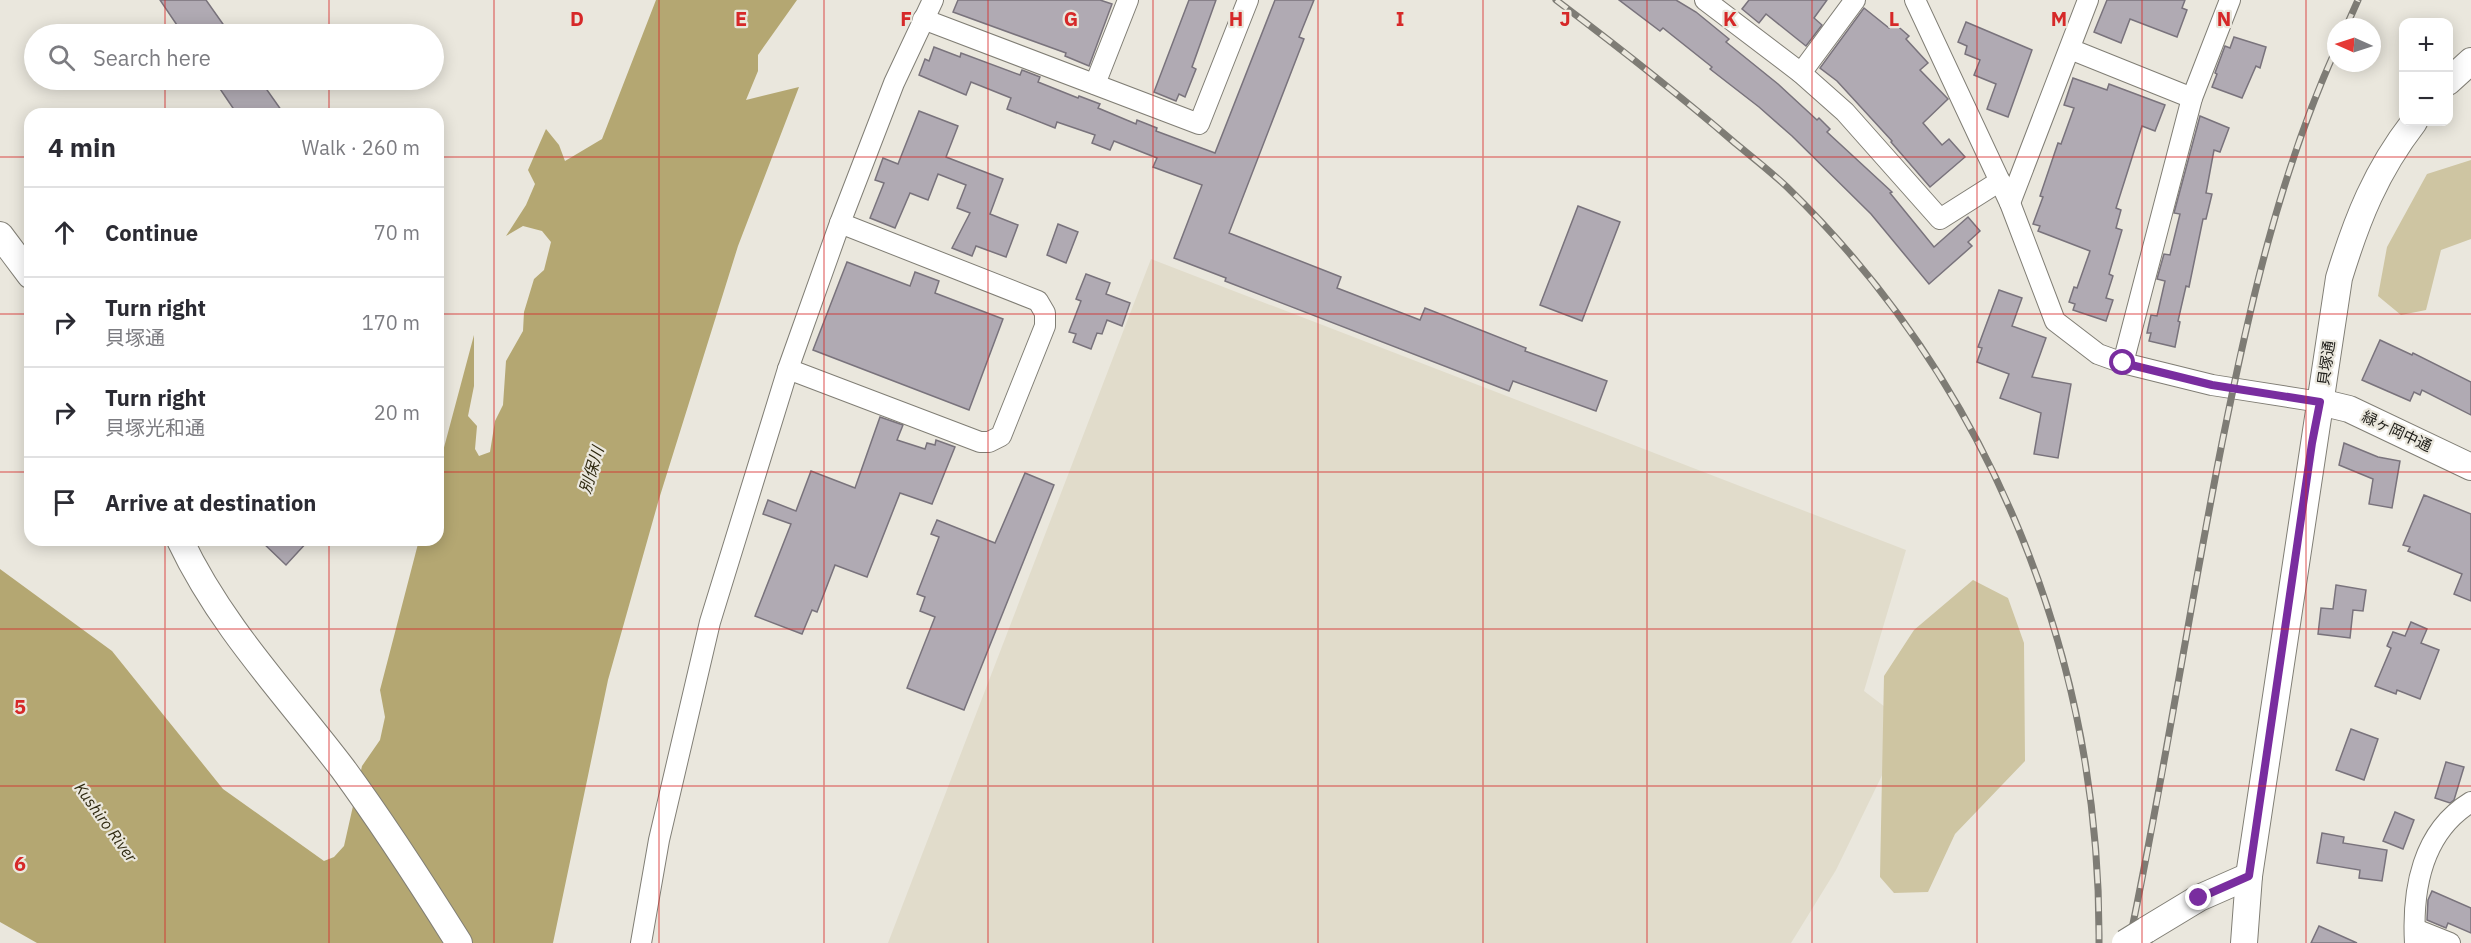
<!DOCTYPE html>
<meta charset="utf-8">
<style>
body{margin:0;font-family:"IBM Plex Sans","Noto Sans JP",sans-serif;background:#f2f2f3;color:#2b2b33}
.controls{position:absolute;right:18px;top:18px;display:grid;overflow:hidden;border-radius:12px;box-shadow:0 3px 15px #0003}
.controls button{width:54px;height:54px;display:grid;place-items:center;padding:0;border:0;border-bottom:2px solid #e1e1e2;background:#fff;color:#2b2b33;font:30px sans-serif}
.compass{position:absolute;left:2327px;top:18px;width:54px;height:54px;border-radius:50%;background:#fff;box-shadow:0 3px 15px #0003;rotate:273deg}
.stop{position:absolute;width:18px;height:18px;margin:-14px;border:4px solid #792d9f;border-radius:50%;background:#fff}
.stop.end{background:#792d9f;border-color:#fff;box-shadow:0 2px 6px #0008}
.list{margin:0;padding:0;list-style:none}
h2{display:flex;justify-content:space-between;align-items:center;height:78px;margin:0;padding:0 24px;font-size:26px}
h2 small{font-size:20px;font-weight:400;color:#7c7c81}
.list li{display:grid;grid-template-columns:39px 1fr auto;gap:18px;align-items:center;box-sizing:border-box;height:90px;padding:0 24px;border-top:2px solid #e1e1e2}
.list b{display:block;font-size:22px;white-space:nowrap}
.list p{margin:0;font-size:20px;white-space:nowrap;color:#7c7c81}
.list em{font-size:20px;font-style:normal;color:#7c7c81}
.icon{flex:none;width:33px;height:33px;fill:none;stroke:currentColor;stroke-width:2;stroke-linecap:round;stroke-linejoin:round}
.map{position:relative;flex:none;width:2471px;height:943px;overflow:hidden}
.search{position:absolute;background:#fff;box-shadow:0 3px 15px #0003;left:24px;top:24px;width:420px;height:66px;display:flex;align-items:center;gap:15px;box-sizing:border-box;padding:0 21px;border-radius:33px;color:#7c7c81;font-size:22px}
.panel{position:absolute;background:#fff;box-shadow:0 3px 15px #0003;left:24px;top:108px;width:420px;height:438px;border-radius:18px}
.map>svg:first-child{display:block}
.built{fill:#e1dccb}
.green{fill:#cec5a2}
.water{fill:#b4a772}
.building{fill:#b0aab3;stroke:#79737c;stroke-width:1.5}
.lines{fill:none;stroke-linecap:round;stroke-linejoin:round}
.minor-casing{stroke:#807e75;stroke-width:22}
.tertiary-casing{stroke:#807e75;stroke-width:28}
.minor{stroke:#fff;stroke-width:20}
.tertiary{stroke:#fff;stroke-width:26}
.rail-casing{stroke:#7e7c75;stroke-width:7}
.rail{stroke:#eae7dd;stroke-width:4.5;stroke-dasharray:14;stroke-linecap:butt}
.tertiary-bridge-casing{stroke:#807e75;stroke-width:28;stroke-linecap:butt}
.tertiary-bridge{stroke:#fff;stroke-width:26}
.route{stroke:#792d9f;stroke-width:8}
.grid{fill:none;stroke:#d62828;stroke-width:1.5;stroke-opacity:0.55}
.labels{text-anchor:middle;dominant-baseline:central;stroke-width:4.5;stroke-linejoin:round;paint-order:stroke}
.street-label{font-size:15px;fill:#1d1c18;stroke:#eae7dd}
.water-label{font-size:16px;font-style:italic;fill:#2f2910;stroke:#eae7dd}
.grid-label{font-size:20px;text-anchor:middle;font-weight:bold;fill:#d62828;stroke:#eae7dd;stroke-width:4.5;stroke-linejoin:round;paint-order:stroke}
</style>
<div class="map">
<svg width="2471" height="943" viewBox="0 0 2471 943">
<rect width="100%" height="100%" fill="#eae7dd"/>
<!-- built -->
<path class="built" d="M1151,259L1906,550L1864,691L1893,713L1888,763L1836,870L1791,943H888Z"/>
<!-- green -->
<g class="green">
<path d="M2471,160V239L2441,250L2426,310L2401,315L2378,296L2387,247L2427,174Z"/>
<path d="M1973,580L2008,598L2024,643L2025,761L1955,834L1928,892L1894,893L1880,877L1884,676L1914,630Z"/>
</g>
<!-- water -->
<path class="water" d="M656,0H797L758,55V71L746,100L799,87L738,246L659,499L608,680L553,943H37L0,922V569L112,651L223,789L324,861L334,857L344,846L362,766L380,740L385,717L380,690L419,540H438V470L474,335V386L468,416L477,426L475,449L479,456L490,452L495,421L503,405L506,361L523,331L524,312L534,279L544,270L551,242L542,231L523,226L506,236L526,205L535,184L528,170L546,129L559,145L565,161L602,139Z"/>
<!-- building -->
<g class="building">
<path d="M160,0H206L230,34H183Z"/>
<path d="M958,0H1100L1112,4L1089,66L1065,56L1066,53L953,12Z"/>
<path d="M1189,0H1216L1192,67L1196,69L1185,97L1179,94L1176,101L1154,92Z"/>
<path d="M1275,0H1314L1299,37L1304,39L1229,233L1341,277L1337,288L1420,320L1425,308L1526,348L1525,351L1607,381L1596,411L1513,381L1509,391L1225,281L1226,278L1174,258L1202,185L1153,167L1157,158L1114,141L1110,150L1092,143L1095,135L1057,122L1055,128L1007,109L1011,98L971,82L966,95L919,75L925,59L929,61L934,47L960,57L961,53L1020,75L1022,70L1040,77L1038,82L1078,98L1079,96L1100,104L1098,108L1136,124L1137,120L1157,128L1156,131L1215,153Z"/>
<path d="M1619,0H1676L1696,12L1729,39L1726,42L1778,84L1817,120L1819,118L1830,129L1827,132L1892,192L1890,193L1934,247L1968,217L1980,231L1968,242L1972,246L1929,284L1871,214L1792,136L1759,107L1710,69L1712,67L1663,28L1660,31Z"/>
<path d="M1749,0H1827L1814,18L1822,25L1806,46L1766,14L1759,23L1742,9Z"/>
<path d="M2107,0H2185L2182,8L2187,10L2177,37L2130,19L2121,43L2094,32Z"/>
<path d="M1864,8L1889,28L1894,23L1909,36L1906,39L1928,63L1920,70L1948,99L1923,123L1942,145L1949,139L1965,157L1930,187L1891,142L1892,141L1837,81L1820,68Z"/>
<path d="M1966,22L2032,50L2008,117L1987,109L1996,84L1974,75L1980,60L1965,54L1967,46L1958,42Z"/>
<path d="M2234,37L2266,47L2260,68L2256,66L2242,98L2212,87L2217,74L2215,73L2225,46L2230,48Z"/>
<path d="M2073,78L2107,90L2109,84L2165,105L2155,131L2142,126L2116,208L2121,210L2116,228L2122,230L2109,274L2113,276L2106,298L2113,300L2106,321L2073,310L2075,304L2069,302L2074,287L2077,288L2090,251L2038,231L2040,226L2033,224L2043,197L2040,196L2058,143L2061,144L2074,108L2064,105Z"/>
<path d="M214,80H260L284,114H237Z"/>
<path d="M919,111L958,126L946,157L1003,179L990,214L1018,225L1006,257L976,246L972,256L952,248L970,213L957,208L966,185L938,174L928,200L910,193L895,228L870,218L884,183L875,180L883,158L898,164Z"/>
<path d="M2200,116L2229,128L2220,152L2214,150L2206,193L2212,194L2206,219H2203L2189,287L2186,286L2178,321L2180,322L2175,347L2149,341L2151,333H2147L2151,315L2157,316L2165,281L2157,279L2164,254L2170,255L2180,214L2174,213Z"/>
<path d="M1578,206L1620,222L1582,321L1540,305Z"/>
<path d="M1058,224L1078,232L1066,263L1047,255Z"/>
<path d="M847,262L910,286L915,272L939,281L935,293L1003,319L969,410L813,350Z"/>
<path d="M1086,274L1110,283L1106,294L1130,303L1122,326L1107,320L1102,334L1097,333L1091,349L1073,342L1076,334L1069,332L1081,301L1076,299Z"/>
<path d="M1999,290L2022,298L2012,326L2046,338L2032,377L2071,384L2058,458L2034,454L2041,413L2000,398L2009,374L1977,362L1982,348L1978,347Z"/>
<path d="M2380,340L2412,355L2413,353L2471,382V415L2422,390L2420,395L2414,392L2410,401L2362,380Z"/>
<path d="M880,417L903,425L897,440L925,449L927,443L935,445L936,440L955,447L932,504L900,493L867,577L835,565L817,612L812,610L802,634L755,616L791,524L763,514L768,500L796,511L811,471L855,488Z"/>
<path d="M2344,443L2378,457L2400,461L2392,508L2369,504L2373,479L2339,465Z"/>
<path d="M1025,473L1054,485L964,710L907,688L935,617L920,611L925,597L917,594L939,537L931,534L937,520L995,543Z"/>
<path d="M2424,495L2471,514V601L2454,594L2462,574L2408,551L2410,547L2403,545Z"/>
<path d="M260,540H309L286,565Z"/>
<path d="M2336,585L2366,590L2363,611L2353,610L2350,638L2318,634L2321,608L2333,609Z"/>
<path d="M2411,622L2427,629L2421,643L2439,650L2420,699L2397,690L2396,694L2375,686L2391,648L2387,646L2393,632L2405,636Z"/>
<path d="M2351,729L2378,739L2364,780L2336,770Z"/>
<path d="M2446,762L2464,767L2454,800L2450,803L2435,798Z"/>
<path d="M2395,812L2414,820L2403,849L2383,841Z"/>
<path d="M2322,833L2344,837L2343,843L2387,850L2382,881L2359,878L2360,870L2317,863Z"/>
<path d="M2432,891L2471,908V933L2448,923L2446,928L2427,920L2428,900Z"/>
<path d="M2319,926L2357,943H2311Z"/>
</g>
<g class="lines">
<!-- minor casing -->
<g class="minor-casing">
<g id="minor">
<path d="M1705,0L1801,73L1845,112L1940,219L2000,181"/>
<path d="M1915,0L2010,203L2055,321L2098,354L2123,363L2212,385L2320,402"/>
<path d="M923,19L1199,124L1248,0"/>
<path d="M2070,49L2192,98"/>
<path d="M1801,73L1855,0"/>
<path d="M1095,84L1128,0"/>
<path d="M2010,203L2088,0"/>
<path d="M2123,363L2192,98L2230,0"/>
<path d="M788,369L980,442H989L1001,436L1045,326V313L1038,301L840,223"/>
<path d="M2415,929L2450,943"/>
<path d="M641,943L659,840L710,622L788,369L840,223L894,83L933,0"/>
<path d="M2415,943C2412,890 2422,832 2471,802"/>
</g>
</g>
<!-- tertiary casing -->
<g class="tertiary-casing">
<g id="tertiary">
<path d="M2448,82L2471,61"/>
<path d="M0,235L30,275"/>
<path d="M2320,402L2349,409L2471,467"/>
<path d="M180,540C221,627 286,694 343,769C384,825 422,884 459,943"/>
<path d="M2146,930L2199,898L2249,876"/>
<path d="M2244,943L2249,876L2339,278C2357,219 2376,171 2414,122"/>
</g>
</g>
<!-- minor -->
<use href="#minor" class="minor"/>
<!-- tertiary -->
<use href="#tertiary" class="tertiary"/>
<!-- rail casing -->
<g class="rail-casing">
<g id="rail">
<path d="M1556,0C1617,46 1677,93 1735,143C1752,157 1770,171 1787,187C1991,385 2101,660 2099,943"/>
<path d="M2346,27L2358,0"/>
<path d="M2129,943C2164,777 2189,610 2222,443C2249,309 2279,175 2336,49"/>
</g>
</g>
<!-- rail -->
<use href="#rail" class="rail"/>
<!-- tertiary-bridge casing -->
<g class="tertiary-bridge-casing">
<path id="tertiary-bridge" d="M2125,943L2146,930"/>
</g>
<!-- tertiary-bridge -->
<use href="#tertiary-bridge" class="tertiary-bridge"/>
</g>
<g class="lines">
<!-- route -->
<path class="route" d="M2123,363L2212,385L2320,402L2312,443L2249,876L2199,898"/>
</g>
<!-- grid -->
<path class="grid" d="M165,0V34M329,0V34M494,0V943M659,0V943M824,0V943M988,0V943M1153,0V943M1318,0V943M1483,0V943M1647,0V943M1812,0V943M1977,0V943M2142,0V943M2306,0V943M165,80V114M329,80V114M0,157H30M438,157H2471M0,314H30M438,314H2471M0,472H30M438,472H2471M165,540V943M329,540V943M0,629H2471M0,786H2471"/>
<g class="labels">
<!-- street labels -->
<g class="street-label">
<text transform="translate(2326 363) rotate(-82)">貝塚通</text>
<text transform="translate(2397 431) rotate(25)">緑ヶ岡中通</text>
</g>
<!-- water labels -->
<g class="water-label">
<text transform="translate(591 470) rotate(-73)">別保川</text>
<text transform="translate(106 822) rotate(54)">Kushiro River</text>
</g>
</g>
<g class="grid-label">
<text x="577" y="26">D</text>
<text x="741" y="26">E</text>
<text x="906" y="26">F</text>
<text x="1071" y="26">G</text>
<text x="1236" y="26">H</text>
<text x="1400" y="26">I</text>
<text x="1565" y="26">J</text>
<text x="1730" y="26">K</text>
<text x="1894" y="26">L</text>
<text x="2059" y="26">M</text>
<text x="2224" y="26">N</text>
<text x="20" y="714">5</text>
<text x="20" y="871">6</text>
</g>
</svg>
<div class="controls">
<button>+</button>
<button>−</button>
</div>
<svg class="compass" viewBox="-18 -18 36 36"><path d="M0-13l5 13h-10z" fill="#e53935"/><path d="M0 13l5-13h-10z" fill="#7c7c81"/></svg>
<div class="stop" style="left:2123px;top:363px"></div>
<div class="stop end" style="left:2199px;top:898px"></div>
<div class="search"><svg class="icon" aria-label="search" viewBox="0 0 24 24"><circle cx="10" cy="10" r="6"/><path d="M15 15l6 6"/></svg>Search here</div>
<section class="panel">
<h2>4 min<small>Walk · 260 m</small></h2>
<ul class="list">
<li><svg class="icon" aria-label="ahead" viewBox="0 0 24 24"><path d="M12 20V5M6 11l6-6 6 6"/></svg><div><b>Continue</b></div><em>70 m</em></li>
<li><svg class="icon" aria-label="right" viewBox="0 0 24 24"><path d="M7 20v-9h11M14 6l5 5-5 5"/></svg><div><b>Turn right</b><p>貝塚通</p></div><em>170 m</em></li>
<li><svg class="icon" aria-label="right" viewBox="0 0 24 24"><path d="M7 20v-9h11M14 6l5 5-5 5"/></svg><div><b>Turn right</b><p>貝塚光和通</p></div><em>20 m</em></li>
<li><svg class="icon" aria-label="arrive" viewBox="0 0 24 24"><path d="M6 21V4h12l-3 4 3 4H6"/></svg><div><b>Arrive at destination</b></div></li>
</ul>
</section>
</div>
